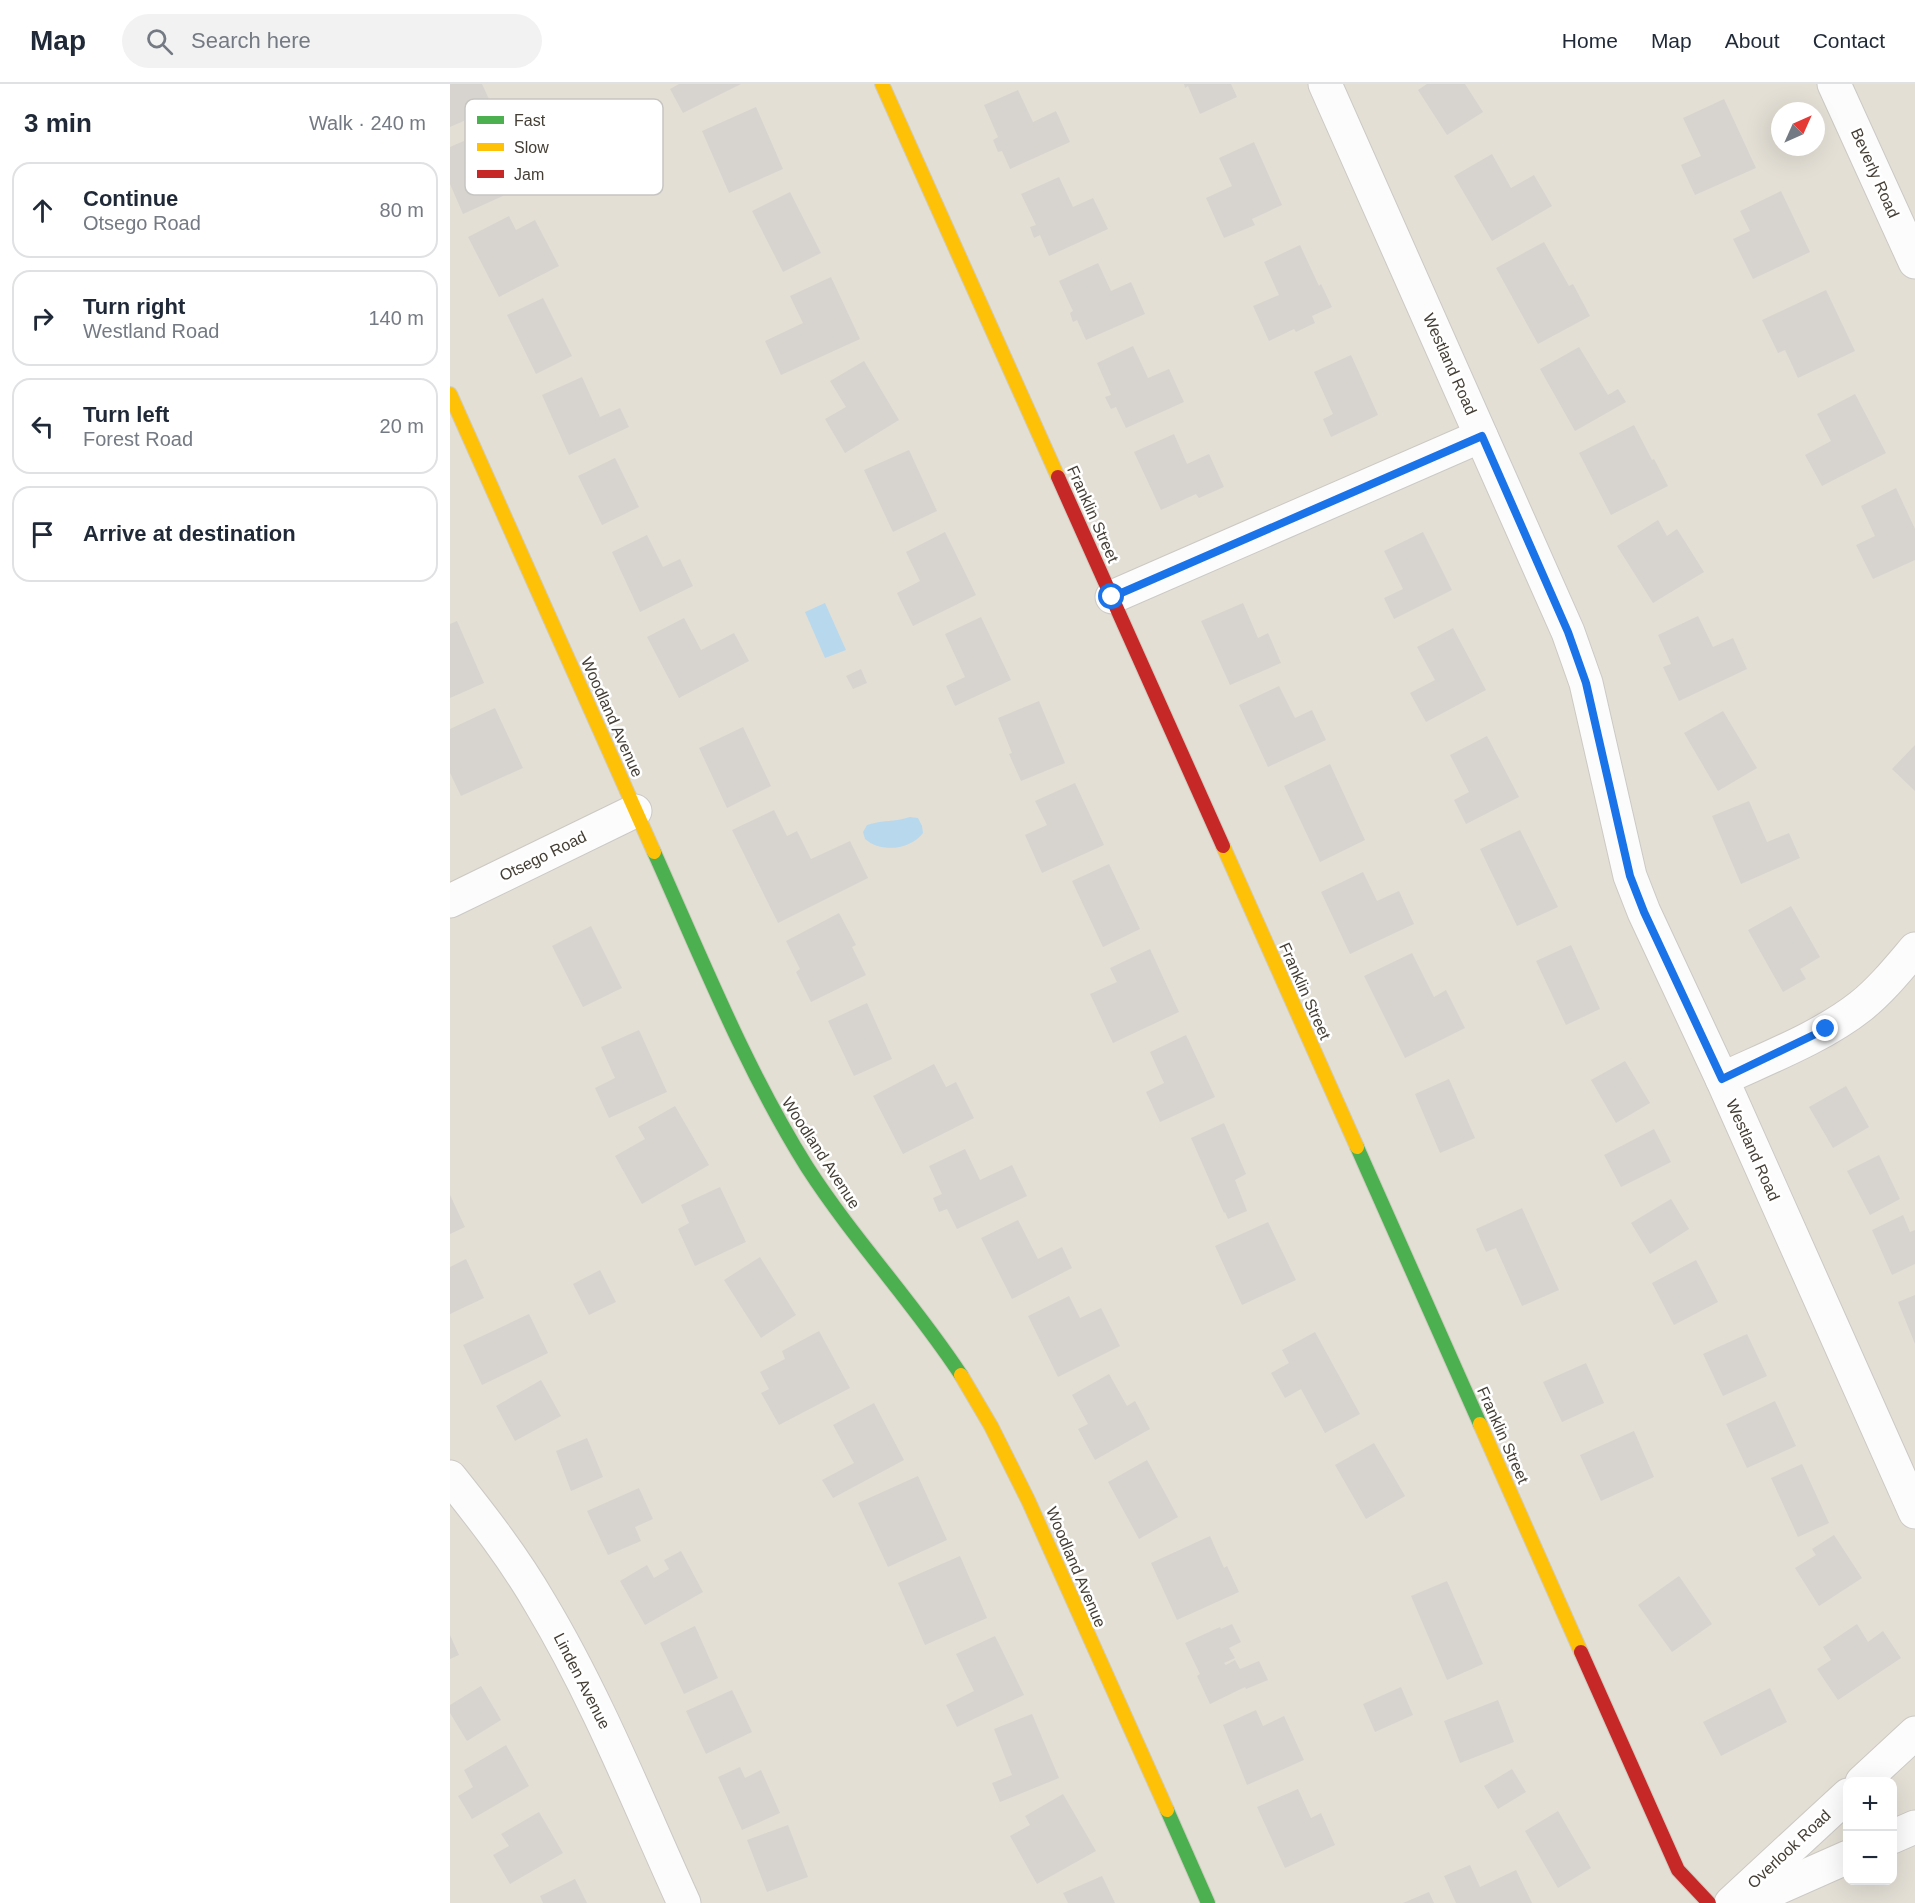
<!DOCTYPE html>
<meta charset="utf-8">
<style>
body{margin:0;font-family:Arial,sans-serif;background:#f2f2f3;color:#1f2937}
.controls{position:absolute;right:18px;bottom:18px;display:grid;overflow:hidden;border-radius:12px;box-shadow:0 6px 24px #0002}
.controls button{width:54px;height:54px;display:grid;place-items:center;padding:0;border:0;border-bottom:2px solid #e0e1e3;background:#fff;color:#1f2937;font:30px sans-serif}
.compass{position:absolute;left:1321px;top:18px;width:54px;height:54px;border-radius:50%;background:#fff;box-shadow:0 6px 24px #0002;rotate:45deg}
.stop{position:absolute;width:18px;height:18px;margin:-14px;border:4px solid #1a73e8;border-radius:50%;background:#fff}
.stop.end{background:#1a73e8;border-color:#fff;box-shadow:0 2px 6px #0008}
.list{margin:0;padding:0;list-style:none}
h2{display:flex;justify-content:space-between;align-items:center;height:78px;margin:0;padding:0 24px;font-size:26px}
h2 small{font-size:20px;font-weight:400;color:#747a83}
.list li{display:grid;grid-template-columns:39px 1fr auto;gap:18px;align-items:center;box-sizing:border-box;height:96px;margin:0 12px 12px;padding:0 12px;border:2px solid #e0e1e3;border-radius:18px}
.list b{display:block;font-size:22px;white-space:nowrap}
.list p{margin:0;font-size:20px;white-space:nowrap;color:#747a83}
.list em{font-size:20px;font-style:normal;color:#747a83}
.icon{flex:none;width:33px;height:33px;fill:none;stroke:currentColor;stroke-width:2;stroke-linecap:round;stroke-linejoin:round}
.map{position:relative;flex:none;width:1465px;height:1819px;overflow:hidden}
header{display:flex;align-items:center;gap:36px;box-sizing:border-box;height:84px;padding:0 30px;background:#fff;border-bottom:2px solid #e0e1e3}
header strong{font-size:28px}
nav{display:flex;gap:33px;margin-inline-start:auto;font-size:21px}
.search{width:420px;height:54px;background:#f2f2f3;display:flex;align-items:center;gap:15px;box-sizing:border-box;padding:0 21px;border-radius:33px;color:#747a83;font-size:22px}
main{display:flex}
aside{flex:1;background:#fff}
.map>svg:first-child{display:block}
.residential{fill:#e3dfd5;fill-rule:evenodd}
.water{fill:#b8d9ed}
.building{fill:#d7d4cf}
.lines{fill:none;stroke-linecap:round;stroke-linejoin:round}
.street-casing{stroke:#cbc9c4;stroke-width:35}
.fast-casing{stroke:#d0ccc0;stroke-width:16}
.slow-casing{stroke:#d0ccc0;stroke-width:16}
.jam-casing{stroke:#d0ccc0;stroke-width:16}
.street{stroke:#fdfcfc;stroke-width:33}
.fast{stroke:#4caf50;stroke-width:14}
.slow{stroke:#ffc107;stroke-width:14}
.jam{stroke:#c62828;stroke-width:14}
.route{stroke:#1a73e8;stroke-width:8}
.labels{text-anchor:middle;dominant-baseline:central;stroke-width:5;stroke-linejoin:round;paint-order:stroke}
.street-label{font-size:16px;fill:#443e34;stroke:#fff}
.key{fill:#fff;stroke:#c7c5c2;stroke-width:1.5}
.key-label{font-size:16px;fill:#443e34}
</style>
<header>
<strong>Map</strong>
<div class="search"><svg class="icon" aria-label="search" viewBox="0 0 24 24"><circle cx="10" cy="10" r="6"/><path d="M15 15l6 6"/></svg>Search here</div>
<nav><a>Home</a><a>Map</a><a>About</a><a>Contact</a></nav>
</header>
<main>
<aside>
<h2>3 min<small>Walk · 240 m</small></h2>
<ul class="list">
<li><svg class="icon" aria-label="ahead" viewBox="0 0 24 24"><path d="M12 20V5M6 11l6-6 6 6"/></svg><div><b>Continue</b><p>Otsego Road</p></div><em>80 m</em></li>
<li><svg class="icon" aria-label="right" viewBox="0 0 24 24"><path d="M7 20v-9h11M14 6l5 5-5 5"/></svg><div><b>Turn right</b><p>Westland Road</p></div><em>140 m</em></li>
<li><svg class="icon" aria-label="left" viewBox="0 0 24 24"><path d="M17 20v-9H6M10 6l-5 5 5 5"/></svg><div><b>Turn left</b><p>Forest Road</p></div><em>20 m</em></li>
<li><svg class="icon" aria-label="arrive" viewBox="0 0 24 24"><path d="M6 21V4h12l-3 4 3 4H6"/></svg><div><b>Arrive at destination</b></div></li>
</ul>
</aside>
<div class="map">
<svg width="1465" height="1819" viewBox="0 0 1465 1819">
<rect width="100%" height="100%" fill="#efede8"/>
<!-- residential -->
<path class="residential" d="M0,0H1465V1819H0ZM1330,27H1366V63H1330ZM1398,1698H1442V1796H1398Z"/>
<!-- water -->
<g class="water">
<path d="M375,519L396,566L375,574L355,528Z"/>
<path d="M460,733L468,734L472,742L473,749C460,766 431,769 415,755L413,748L417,741C432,736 445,738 460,733Z"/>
</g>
<!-- building -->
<g class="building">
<path d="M0,0H32L43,24L0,43Z"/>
<path d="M229,0H291L233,29L220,5Z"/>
<path d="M734,0H781L787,13L750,30L738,2L735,4Z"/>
<path d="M977,0H1015L1033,28L997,51L968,6Z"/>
<path d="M568,6L583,38L606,27L620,58L560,85L552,67L548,68L543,56L548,53L534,21Z"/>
<path d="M1274,15L1306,84L1245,111L1231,81L1251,72L1233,34Z"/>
<path d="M306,23L333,85L279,109L252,47Z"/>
<path d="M23,53L41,95L64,84L73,103L13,130L0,100V63Z"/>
<path d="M804,58L832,121L802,135L805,141L774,154L756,114L782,102L769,74Z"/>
<path d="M1042,70L1061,104L1084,91L1102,122L1042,157L1004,92Z"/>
<path d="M609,93L623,123L643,114L658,145L599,172L590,151L584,154L580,143L586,141L571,110Z"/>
<path d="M1331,107L1360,168L1303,195L1283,155L1300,147L1290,127Z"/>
<path d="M340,108L371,169L333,188L302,127Z"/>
<path d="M59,132L66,146L85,136L109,182L49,213L18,153Z"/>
<path d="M1094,158L1119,202L1123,200L1140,232L1088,260L1046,184Z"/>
<path d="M850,161L869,202L871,200L882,223L862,232L865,239L846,248L844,245L819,257L803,222L829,211L814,178Z"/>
<path d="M648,179L661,207L681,198L695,230L636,256L627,236L623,238L620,229L623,227L609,197Z"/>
<path d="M381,193L410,255L331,291L315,257L353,239L340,212Z"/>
<path d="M1376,206L1405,267L1348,294L1335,266L1328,269L1312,236Z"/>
<path d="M93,214L122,272L86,290L57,231Z"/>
<path d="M683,262L698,294L719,285L734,318L676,344L666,323L661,325L655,313L661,311L647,279Z"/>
<path d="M1129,263L1158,311L1168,305L1176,318L1125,347L1090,285Z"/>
<path d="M901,271L928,331L881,353L873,335L883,330L864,288Z"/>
<path d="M414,277L449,336L395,369L375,335L396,323L380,297Z"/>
<path d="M132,293L150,333L170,324L179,343L119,371L92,311Z"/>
<path d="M1405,310L1436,369L1372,402L1355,371L1381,357L1367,330Z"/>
<path d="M1184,341L1202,376L1204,375L1218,402L1161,431L1129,369Z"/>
<path d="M724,350L737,380L759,370L774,403L749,414L746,410L711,426L684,368Z"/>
<path d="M459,366L487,427L443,448L414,386Z"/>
<path d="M165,374L189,423L152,441L128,392Z"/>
<path d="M1446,404L1465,445V476L1423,495L1406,461L1425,452L1411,422Z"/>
<path d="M1208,436L1217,452L1227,445L1254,488L1203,519L1167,462Z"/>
<path d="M495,448L526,511L463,542L447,509L470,497L456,468Z"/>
<path d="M973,448L1002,506L944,535L934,514L953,505L934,467Z"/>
<path d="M197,451L213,483L230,475L243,502L190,528L162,468Z"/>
<path d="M793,519L808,554L818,549L831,579L780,601L751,537Z"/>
<path d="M1248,532L1263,563L1283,554L1297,585L1229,617L1213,583L1221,580L1208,551Z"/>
<path d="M531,533L561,596L505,622L496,602L515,593L495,550Z"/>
<path d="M234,534L251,566L284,549L299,577L229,614L197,553Z"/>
<path d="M7,537L34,599L0,614V540Z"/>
<path d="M1003,544L1036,606L976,638L960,609L985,596L967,563Z"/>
<path d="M411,585L417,599L403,605L396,592Z"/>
<path d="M829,602L845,634L862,626L876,656L818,683L789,621Z"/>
<path d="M589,617L615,679L571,697L559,670L562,669L548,634Z"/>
<path d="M45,624L73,684L11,712L0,689V645Z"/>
<path d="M1273,627L1307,684L1268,707L1234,649Z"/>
<path d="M293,643L321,702L277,724L249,664Z"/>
<path d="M1037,652L1069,713L1016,740L1004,716L1019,708L1000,671Z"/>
<path d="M1465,661V707L1442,685Z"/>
<path d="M880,680L915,756L870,778L834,702Z"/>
<path d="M625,699L654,761L592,789L575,751L597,741L585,717Z"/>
<path d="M1299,717L1317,758L1339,749L1350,774L1291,800L1262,732Z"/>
<path d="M324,726L337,752L347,747L361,775L400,757L418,794L328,839L282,746Z"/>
<path d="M1070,746L1108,823L1067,842L1030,765Z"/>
<path d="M659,780L690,845L653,863L622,797Z"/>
<path d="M913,788L927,817L949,807L964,840L900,870L871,808Z"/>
<path d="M1341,822L1370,873L1350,885L1356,895L1333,908L1298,846Z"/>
<path d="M389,829L406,861L402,863L416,891L361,918L346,888L350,885L336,857Z"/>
<path d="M141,842L172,904L133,923L102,862Z"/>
<path d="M1121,861L1150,925L1116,941L1086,877Z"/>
<path d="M700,865L729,928L663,959L640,910L667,898L660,884Z"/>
<path d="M962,869L984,913L996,906L1015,944L955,974L914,892Z"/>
<path d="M417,919L442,975L404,992L378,937Z"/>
<path d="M189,946L217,1008L159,1034L145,1004L165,994L151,963Z"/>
<path d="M736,951L765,1013L710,1038L696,1008L714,999L700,968Z"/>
<path d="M1175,977L1200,1019L1166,1039L1141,996Z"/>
<path d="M484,980L496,1003L506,998L524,1034L453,1070L423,1012Z"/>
<path d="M999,995L1025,1054L990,1069L965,1010Z"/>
<path d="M1396,1002L1419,1043L1383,1064L1359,1023Z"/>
<path d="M225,1022L259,1081L192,1120L165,1072L195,1055L188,1043Z"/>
<path d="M774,1039L796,1090L785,1096L797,1127L778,1135L775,1128L774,1129L741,1054Z"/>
<path d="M1204,1045L1221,1078L1171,1103L1154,1071Z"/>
<path d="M515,1065L530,1096L562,1081L577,1112L507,1145L497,1125L489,1128L483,1114L492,1110L479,1082Z"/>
<path d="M1429,1071L1450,1115L1420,1131L1397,1087Z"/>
<path d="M270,1103L296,1158L245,1182L228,1145L239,1139L231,1121Z"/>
<path d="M0,1111L15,1143L0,1150Z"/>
<path d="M1221,1115L1239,1145L1200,1170L1181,1139Z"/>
<path d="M1072,1124L1109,1206L1072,1222L1046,1164L1036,1168L1026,1145Z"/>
<path d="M1453,1131L1460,1148L1465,1146V1180L1442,1191L1422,1146Z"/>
<path d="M568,1136L588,1175L612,1163L622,1184L562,1215L531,1154Z"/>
<path d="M818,1138L846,1196L792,1221L765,1162Z"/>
<path d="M310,1173L346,1231L311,1254L274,1196Z"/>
<path d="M16,1175L34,1214L0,1230V1183Z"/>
<path d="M1246,1176L1268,1218L1224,1241L1202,1199Z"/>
<path d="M150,1186L166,1218L139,1231L123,1200Z"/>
<path d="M1465,1211V1260L1448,1218Z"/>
<path d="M619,1212L630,1234L651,1224L670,1262L608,1293L578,1232Z"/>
<path d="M79,1230L98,1269L32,1301L13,1261Z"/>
<path d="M369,1247L400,1304L329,1341L311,1309L319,1305L310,1288L335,1275L332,1267Z"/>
<path d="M865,1248L910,1330L875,1349L851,1305L835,1314L821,1289L839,1279L832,1266Z"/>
<path d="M1297,1250L1317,1292L1273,1312L1253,1270Z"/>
<path d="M1136,1279L1154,1319L1112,1338L1093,1298Z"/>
<path d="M659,1290L677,1322L685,1317L700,1345L645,1376L628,1345L638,1340L622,1311Z"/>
<path d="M91,1296L111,1332L65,1357L46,1322Z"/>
<path d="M1325,1317L1346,1362L1297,1384L1276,1340Z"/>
<path d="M424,1319L454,1376L383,1414L372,1396L404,1379L383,1341Z"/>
<path d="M1184,1347L1204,1393L1151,1417L1130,1371Z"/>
<path d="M137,1354L153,1393L121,1407L106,1367Z"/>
<path d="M924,1359L955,1412L916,1435L885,1381Z"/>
<path d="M697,1376L728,1433L689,1455L658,1398Z"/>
<path d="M1352,1380L1379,1439L1348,1453L1321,1394Z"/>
<path d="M468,1392L497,1456L438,1483L408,1419Z"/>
<path d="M189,1404L203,1435L185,1443L191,1457L158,1471L137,1427Z"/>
<path d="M1384,1451L1412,1494L1369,1522L1345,1484L1366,1471L1362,1465Z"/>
<path d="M760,1452L774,1484L777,1482L789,1508L727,1536L701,1479Z"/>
<path d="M231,1467L253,1508L195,1541L170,1497L197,1481L204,1494L219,1485L214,1476Z"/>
<path d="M510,1472L537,1534L475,1561L448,1499Z"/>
<path d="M1229,1492L1262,1540L1222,1568L1188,1521Z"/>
<path d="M997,1497L1033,1580L997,1596L961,1512Z"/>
<path d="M782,1540L791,1558L779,1564L785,1574L774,1579L776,1581L785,1576L790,1585L809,1577L818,1596L796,1605L795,1603L760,1620L747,1592L750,1590L735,1559L770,1543L771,1545Z"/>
<path d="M1407,1540L1418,1558L1433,1547L1451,1574L1388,1616L1367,1585L1381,1576L1373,1563Z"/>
<path d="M245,1542L268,1594L234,1610L210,1559Z"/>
<path d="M0,1551L9,1571L0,1575Z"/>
<path d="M545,1552L574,1611L507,1643L496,1621L524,1607L506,1570Z"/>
<path d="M31,1602L51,1636L17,1657L0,1629V1621Z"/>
<path d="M951,1603L963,1631L925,1648L913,1620Z"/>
<path d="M1320,1604L1337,1638L1271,1672L1253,1638Z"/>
<path d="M282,1606L302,1648L256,1670L236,1627Z"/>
<path d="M1048,1616L1064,1658L1010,1679L994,1637Z"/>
<path d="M806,1626L813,1642L834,1632L854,1676L797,1701L773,1641Z"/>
<path d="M582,1630L609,1694L550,1718L542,1699L562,1691L544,1645Z"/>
<path d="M56,1661L79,1702L22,1735L8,1712L23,1703L14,1686Z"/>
<path d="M290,1683L295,1694L311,1686L330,1729L292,1746L268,1693Z"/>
<path d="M1062,1685L1076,1708L1048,1725L1034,1702Z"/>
<path d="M848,1705L861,1734L871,1729L885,1761L835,1784L807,1723Z"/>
<path d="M613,1710L646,1767L587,1800L560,1752L580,1741L575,1732Z"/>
<path d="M1108,1727L1141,1784L1108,1804L1075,1747Z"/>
<path d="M89,1728L113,1769L60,1800L43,1771L59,1762L51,1750Z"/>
<path d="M338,1741L358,1793L317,1808L297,1756Z"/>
<path d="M1020,1781L1030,1803L1066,1786L1082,1819H1006L994,1792Z"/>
<path d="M652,1792L665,1819H618L613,1809Z"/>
<path d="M125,1795L137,1819H93L90,1812Z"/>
<path d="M979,1808L984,1819H953Z"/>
</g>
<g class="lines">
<!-- street casing -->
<g class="street-casing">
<g id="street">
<path d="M875,0L1118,548L1136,599L1180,792L1194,828L1272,995L1465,1428"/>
<path d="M1384,0L1465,178"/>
<path d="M662,513L1031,352"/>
<path d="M0,817L185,727"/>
<path d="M1272,995C1317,974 1372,953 1411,922C1431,906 1448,885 1465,865"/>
<path d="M0,1393C32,1433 64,1474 90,1519C147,1614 188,1718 234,1819"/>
<path d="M1412,1698L1465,1649"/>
<path d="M1442,1753L1465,1743"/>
<path d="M1281,1819L1398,1711"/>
<path d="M1294,1819L1398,1773"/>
</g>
</g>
<!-- fast casing -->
<g class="fast-casing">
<g id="fast">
<path d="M204,768C252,875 295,984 357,1083C404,1156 464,1219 511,1291"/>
<path d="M907,1063L1030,1340"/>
<path d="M717,1726L758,1819"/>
</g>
</g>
<!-- slow casing -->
<g class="slow-casing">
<g id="slow">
<path d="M432,0L608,393"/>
<path d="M0,310L204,768"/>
<path d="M773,762L907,1063"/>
<path d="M511,1291L541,1342L578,1416L717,1726"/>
<path d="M1030,1340L1131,1568"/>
</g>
</g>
<!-- jam casing -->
<g class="jam-casing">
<g id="jam">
<path d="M608,393L773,762"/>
<path d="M1131,1568L1228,1786L1259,1819"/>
</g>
</g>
<!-- street -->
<use href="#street" class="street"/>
<!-- fast -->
<use href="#fast" class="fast"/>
<!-- slow -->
<use href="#slow" class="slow"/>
<!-- jam -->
<use href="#jam" class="jam"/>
</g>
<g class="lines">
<!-- route -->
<path class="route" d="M662,513L1032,352L1118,548L1136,599L1180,792L1194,828L1272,995L1376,945"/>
</g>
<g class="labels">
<!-- street labels -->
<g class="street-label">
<text transform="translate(1425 89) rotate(66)">Beverly Road</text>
<text transform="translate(1000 280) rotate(66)">Westland Road</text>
<text transform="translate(643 430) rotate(66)">Franklin Street</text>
<text transform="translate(162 633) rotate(66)">Woodland Avenue</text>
<text transform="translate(93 772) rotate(-26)">Otsego Road</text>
<text transform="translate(855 907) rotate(66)">Franklin Street</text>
<text transform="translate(1303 1066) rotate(66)">Westland Road</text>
<text transform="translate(371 1069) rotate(57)">Woodland Avenue</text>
<text transform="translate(1053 1351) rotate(66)">Franklin Street</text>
<text transform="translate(626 1483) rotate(67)">Woodland Avenue</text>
<text transform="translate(132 1597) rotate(63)">Linden Avenue</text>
<text transform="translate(1339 1765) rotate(-43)">Overlook Road</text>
</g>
</g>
<!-- legend -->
<rect x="15" y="15" width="198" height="96" rx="9" class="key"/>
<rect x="27" y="32" width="27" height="8" fill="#4caf50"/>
<rect x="27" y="59" width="27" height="8" fill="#ffc107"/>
<rect x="27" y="86" width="27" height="8" fill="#c62828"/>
<g class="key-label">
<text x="64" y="42">Fast</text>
<text x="64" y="69">Slow</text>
<text x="64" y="96">Jam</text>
</g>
</svg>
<div class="controls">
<button>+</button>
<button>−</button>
</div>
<svg class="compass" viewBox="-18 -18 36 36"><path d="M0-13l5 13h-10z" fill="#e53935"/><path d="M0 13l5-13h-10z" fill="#747a83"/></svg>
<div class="stop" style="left:662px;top:513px"></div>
<div class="stop end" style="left:1376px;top:945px"></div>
</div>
</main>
